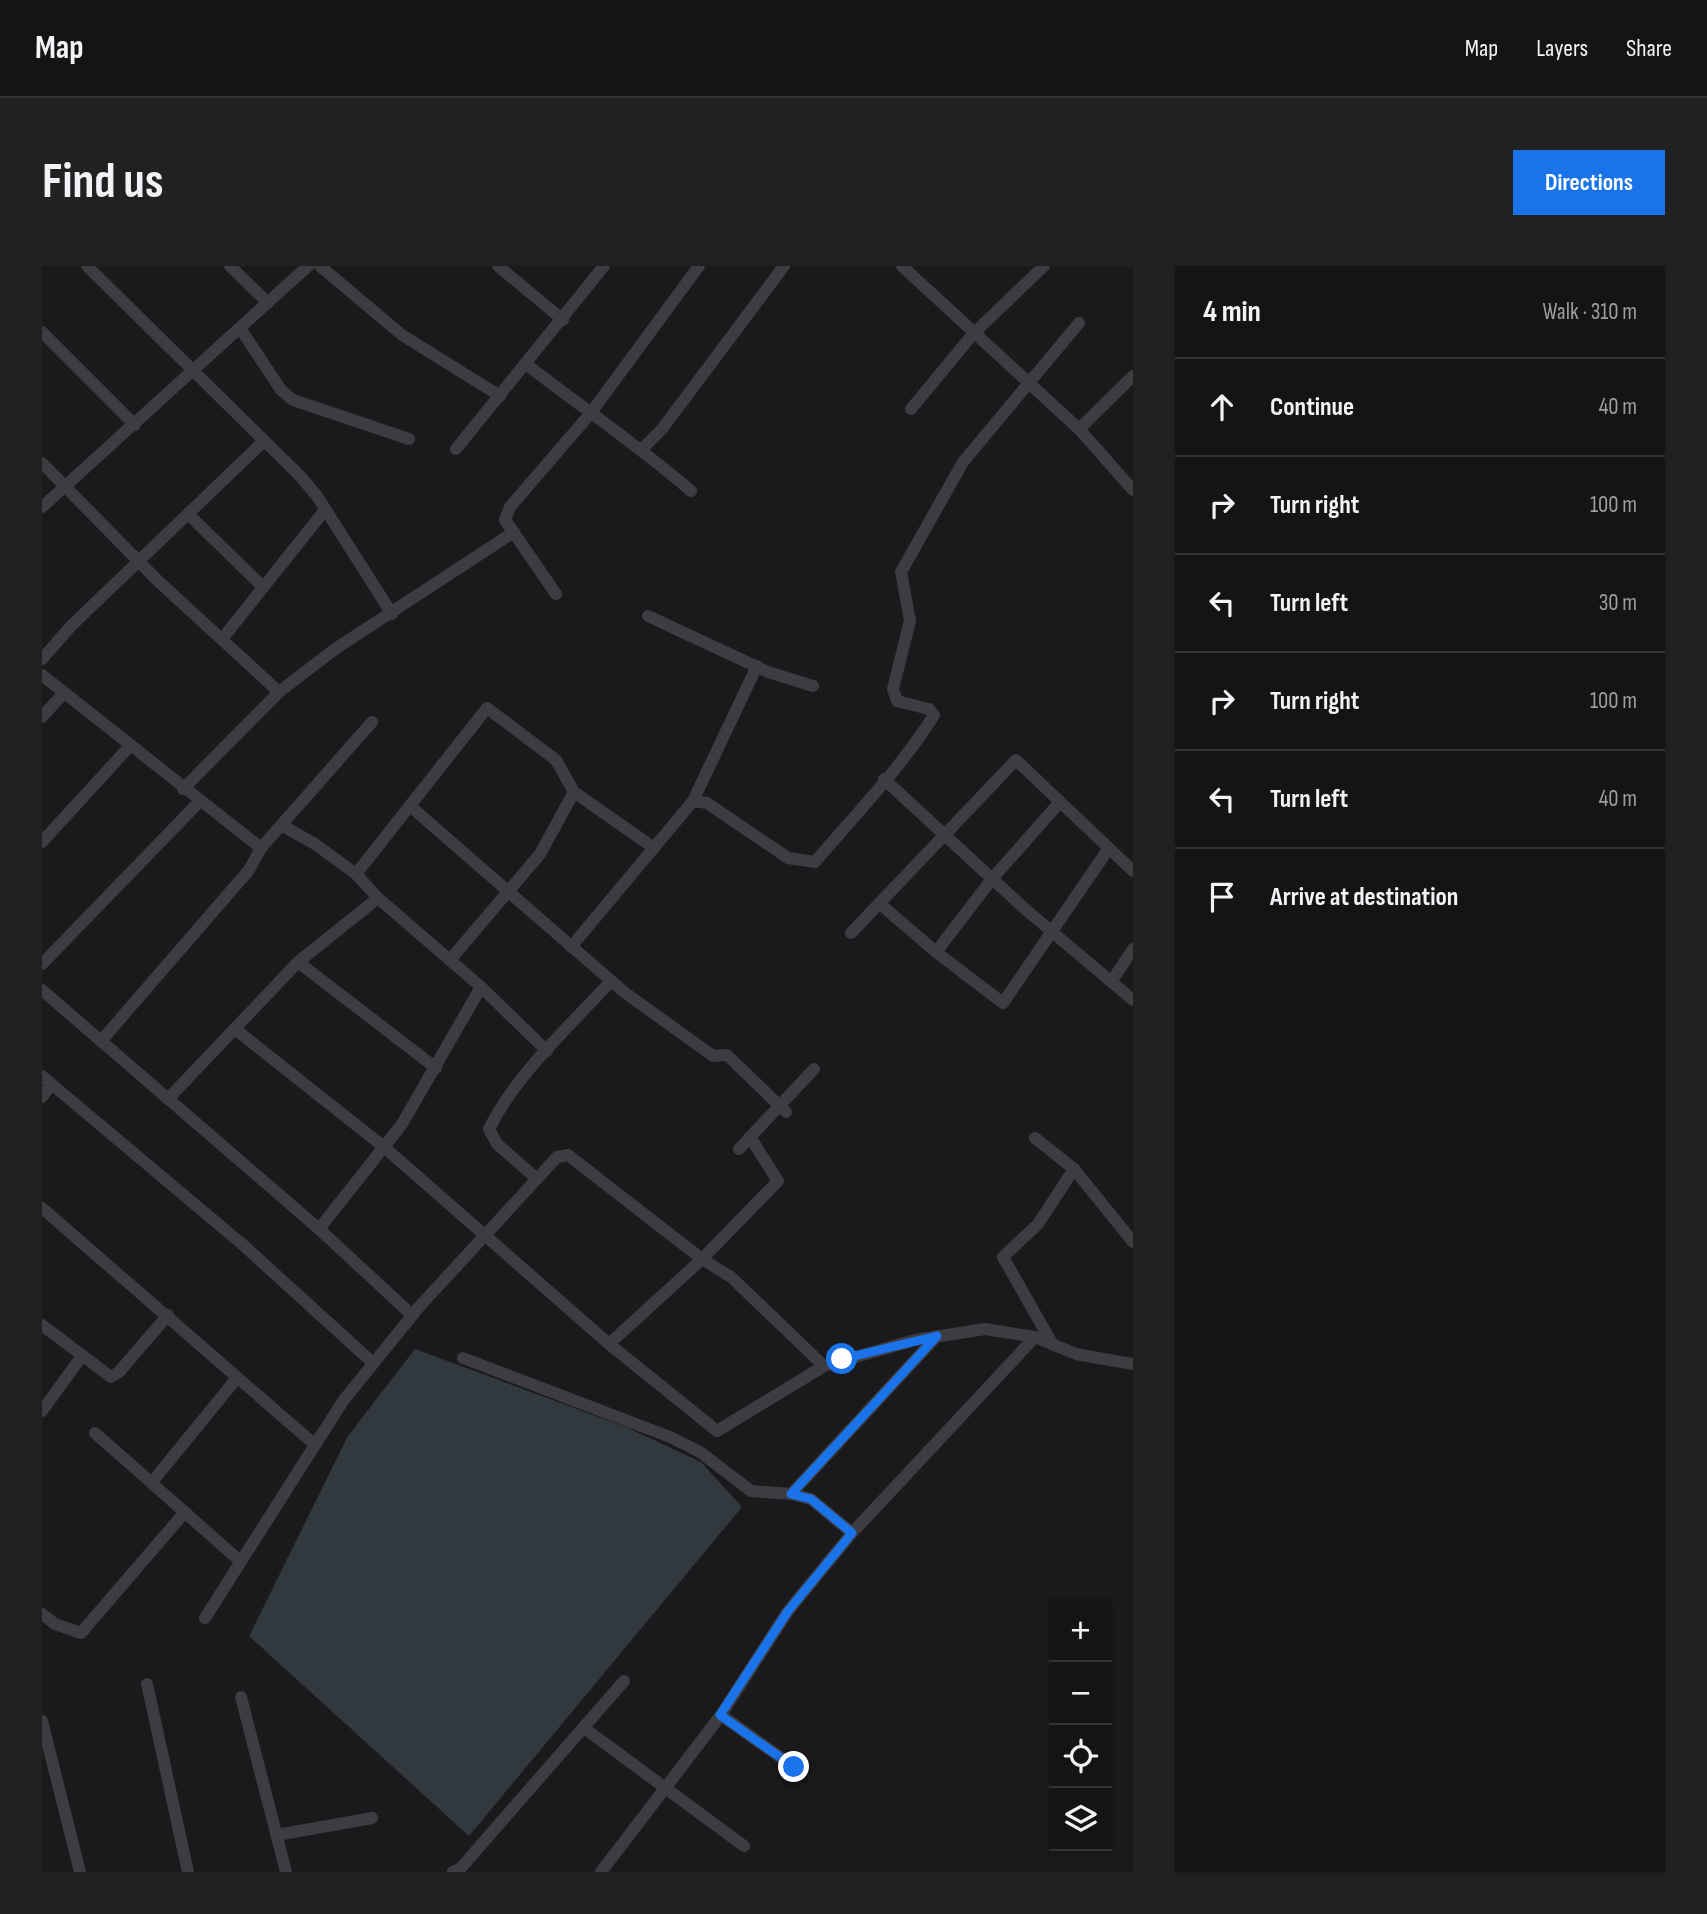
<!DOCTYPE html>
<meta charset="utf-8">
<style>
body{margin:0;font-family:"Sofia Sans Condensed",sans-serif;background:#212122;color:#f1f3f6}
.controls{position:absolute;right:21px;bottom:21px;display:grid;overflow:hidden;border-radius:0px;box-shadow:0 2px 5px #0004}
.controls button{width:63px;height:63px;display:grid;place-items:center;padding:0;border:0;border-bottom:2px solid #333334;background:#141415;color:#f1f3f6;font:35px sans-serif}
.stop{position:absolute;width:21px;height:21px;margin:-16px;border:5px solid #1a73e8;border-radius:50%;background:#fff}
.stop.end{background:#1a73e8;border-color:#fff;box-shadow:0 2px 7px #0008}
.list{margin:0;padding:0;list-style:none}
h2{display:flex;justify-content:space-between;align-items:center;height:91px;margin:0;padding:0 28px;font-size:30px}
h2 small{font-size:23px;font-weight:400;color:#9d9ea0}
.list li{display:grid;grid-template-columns:46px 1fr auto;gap:21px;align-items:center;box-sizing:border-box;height:98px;padding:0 28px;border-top:2px solid #333334}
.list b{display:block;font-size:26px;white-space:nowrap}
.list em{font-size:23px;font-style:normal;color:#9d9ea0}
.icon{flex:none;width:38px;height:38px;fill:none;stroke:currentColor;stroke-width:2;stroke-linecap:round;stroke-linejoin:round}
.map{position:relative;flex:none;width:1091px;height:1606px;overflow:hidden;border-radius:0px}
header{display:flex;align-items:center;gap:42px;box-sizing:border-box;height:98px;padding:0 35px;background:#141415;border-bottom:2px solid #333334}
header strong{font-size:33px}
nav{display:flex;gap:38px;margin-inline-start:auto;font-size:24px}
.intro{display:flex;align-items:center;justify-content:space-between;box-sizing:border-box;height:168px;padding:0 42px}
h1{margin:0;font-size:49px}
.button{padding:18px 32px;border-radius:0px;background:#1a73e8;color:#fff;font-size:24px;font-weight:700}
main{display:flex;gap:42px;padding:0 42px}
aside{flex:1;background:#141415;border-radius:0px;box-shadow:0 2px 5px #0004}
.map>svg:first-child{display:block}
.water{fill:#31393f}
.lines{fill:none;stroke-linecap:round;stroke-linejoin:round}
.street{stroke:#3c3c41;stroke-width:12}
.route{stroke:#1a73e8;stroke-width:9}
</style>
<header>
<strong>Map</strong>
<nav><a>Map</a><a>Layers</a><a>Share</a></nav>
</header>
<div class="intro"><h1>Find us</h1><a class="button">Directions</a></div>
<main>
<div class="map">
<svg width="1091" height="1606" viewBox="0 0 1091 1606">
<rect width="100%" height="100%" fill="#1a1a1c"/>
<!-- water -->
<path class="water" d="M373,1083L584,1161L659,1196L700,1241L427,1570L207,1370L306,1170Z"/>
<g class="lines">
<!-- street -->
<g class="street">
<path d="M45,0L258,210L275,230L350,348"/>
<path d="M188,0L226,37"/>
<path d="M278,0L360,69L458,130"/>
<path d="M456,0L521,54"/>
<path d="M860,0L1037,163"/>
<path d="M198,62L239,124L251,134L367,173"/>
<path d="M0,66L93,159"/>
<path d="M484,98C539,141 596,179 649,225"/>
<path d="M1091,110L1037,163L1091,224"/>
<path d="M869,143L931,68L1002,0"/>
<path d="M414,183L562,0"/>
<path d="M600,183L620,163L742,0"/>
<path d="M0,197L115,314L237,426L141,523"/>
<path d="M0,241L266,0"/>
<path d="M146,248L221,321"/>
<path d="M514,328L463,254L468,241L548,148L657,0"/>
<path d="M606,350L726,406L771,420"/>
<path d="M180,373L283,244"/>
<path d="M0,393L29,360L222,175"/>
<path d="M0,409L219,582"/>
<path d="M237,426L293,383L472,266"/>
<path d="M0,451L21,428"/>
<path d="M842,513L983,643L1091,734"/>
<path d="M651,535L715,400"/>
<path d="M368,540L582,726L671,790L685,789L744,846"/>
<path d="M241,560L273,578L314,608L336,632L439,721L505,785"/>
<path d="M0,576L87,481"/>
<path d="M314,608L445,442L514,494L532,526L612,582"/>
<path d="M837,637L894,686L961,737L1067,582"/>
<path d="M809,667L974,494L1091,605"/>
<path d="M529,681L651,535L665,537L746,592L773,596C814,548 859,502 892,449L887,443L855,435L851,423L868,355L859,306L921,196L1037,57"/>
<path d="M894,686L950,613L1018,536"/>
<path d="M408,694L498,588L532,526"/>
<path d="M256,696L394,802"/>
<path d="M0,698L158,535"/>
<path d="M1069,716L1091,683"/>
<path d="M0,724L277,963L370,1049"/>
<path d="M193,763L342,881L567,1078L675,1165L782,1100L873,1074L943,1063L993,1071L1034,1088L1091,1098"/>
<path d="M59,775L207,604L219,582L330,456"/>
<path d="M0,810L200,978L331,1097"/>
<path d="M0,831L9,819"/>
<path d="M126,833L256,696L336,632"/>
<path d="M993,872L1032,903L1091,976"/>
<path d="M697,883L772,803"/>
<path d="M495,913L455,878L447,863C475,807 527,761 569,715"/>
<path d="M0,942L272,1178"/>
<path d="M277,963L360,858L439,721"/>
<path d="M0,1059L69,1111L77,1106L126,1049"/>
<path d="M567,1078L660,993L736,915L708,871"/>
<path d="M1011,1079L961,991L996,958L1032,903"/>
<path d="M421,1092L628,1171L658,1186L709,1225L749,1228L769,1233L810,1267"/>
<path d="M0,1145L40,1090"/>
<path d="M53,1167L198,1295"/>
<path d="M110,1216L195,1112"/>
<path d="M749,1228L895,1070"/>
<path d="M0,1348L13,1358L39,1367L143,1246"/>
<path d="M163,1352L301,1135L377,1041L515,891L526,889L660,993L689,1011L782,1100"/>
<path d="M105,1418L146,1606"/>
<path d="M199,1431L244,1606"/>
<path d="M679,1449L752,1501"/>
<path d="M0,1455L38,1606"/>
<path d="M542,1462L702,1580"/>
<path d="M235,1569L330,1552"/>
<path d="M411,1606L418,1603L582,1415"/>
<path d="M559,1606L679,1449L746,1345L810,1267L993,1071"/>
</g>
</g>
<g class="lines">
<!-- route -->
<path class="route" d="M752,1501L678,1449L746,1345L810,1267L769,1233L749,1228L895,1070L800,1093"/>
</g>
</svg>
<div class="controls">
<button>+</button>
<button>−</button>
<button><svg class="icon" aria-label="locate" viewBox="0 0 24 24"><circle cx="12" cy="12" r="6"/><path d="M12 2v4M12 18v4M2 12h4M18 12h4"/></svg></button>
<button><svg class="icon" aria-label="layers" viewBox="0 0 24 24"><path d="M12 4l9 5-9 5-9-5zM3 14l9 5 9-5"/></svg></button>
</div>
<div class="stop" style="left:800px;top:1093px"></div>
<div class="stop end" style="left:752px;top:1501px"></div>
</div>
<aside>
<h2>4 min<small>Walk · 310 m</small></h2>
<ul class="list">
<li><svg class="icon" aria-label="ahead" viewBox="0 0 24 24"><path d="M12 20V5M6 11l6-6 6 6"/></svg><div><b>Continue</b></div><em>40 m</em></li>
<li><svg class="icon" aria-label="right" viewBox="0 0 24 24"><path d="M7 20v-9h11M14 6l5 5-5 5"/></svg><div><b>Turn right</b></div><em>100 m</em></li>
<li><svg class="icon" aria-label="left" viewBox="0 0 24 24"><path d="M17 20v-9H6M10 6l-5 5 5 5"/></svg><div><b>Turn left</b></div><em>30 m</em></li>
<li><svg class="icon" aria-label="right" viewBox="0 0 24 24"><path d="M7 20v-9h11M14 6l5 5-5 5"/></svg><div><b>Turn right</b></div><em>100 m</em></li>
<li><svg class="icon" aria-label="left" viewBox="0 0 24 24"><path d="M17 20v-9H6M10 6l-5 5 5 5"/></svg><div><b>Turn left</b></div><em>40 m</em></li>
<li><svg class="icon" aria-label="arrive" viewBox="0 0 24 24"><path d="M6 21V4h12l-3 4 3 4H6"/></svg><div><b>Arrive at destination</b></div></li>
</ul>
</aside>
</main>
